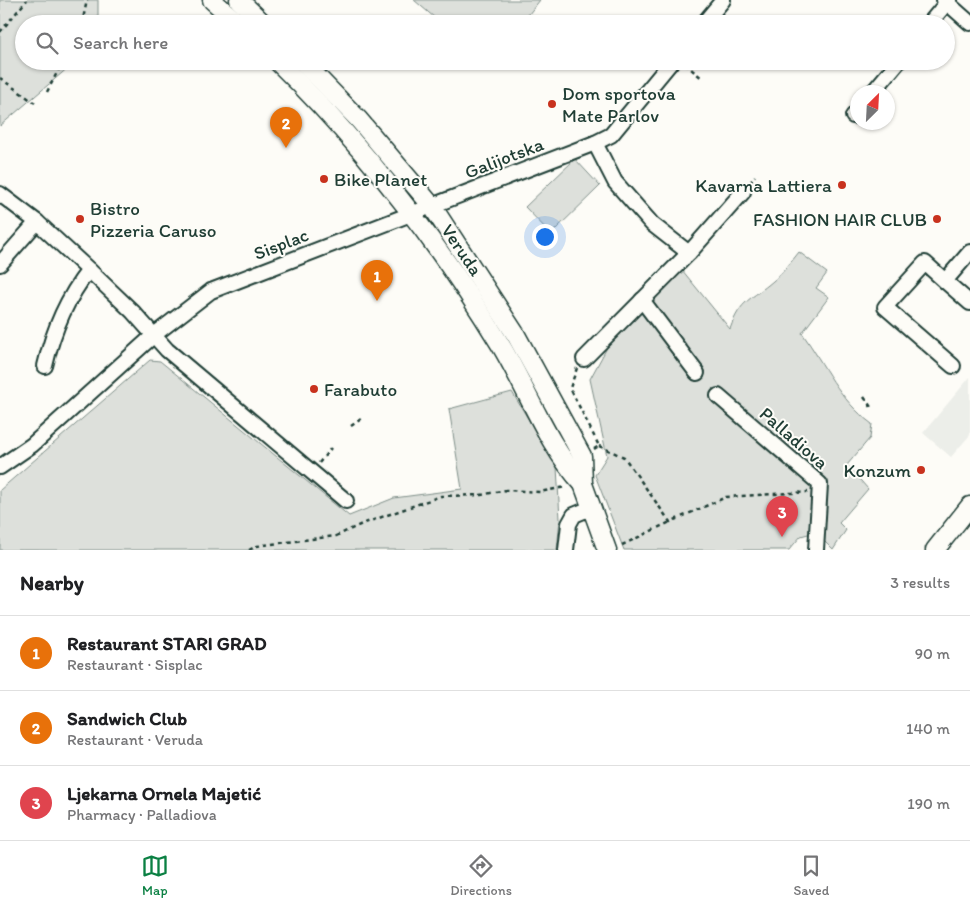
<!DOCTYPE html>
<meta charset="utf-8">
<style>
body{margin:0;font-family:Itim,sans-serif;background:#f2f2f2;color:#202124}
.compass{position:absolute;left:850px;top:85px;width:45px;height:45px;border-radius:50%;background:#fff;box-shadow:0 1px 4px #0004;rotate:24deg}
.you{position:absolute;left:544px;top:236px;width:18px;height:18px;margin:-12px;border:4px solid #fff;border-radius:50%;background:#1a73e8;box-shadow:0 0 0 8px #1a73e833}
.badge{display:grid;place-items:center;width:32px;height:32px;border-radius:50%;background:#0b8043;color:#fff;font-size:16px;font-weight:700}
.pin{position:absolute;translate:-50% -41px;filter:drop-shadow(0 1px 2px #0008)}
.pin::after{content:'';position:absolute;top:26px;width:18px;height:15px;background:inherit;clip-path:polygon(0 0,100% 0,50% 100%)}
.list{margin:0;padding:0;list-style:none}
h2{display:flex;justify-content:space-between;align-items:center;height:65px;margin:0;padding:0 20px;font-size:21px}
h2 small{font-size:16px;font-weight:400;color:#757577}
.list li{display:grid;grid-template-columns:32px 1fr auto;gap:15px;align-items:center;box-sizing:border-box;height:75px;padding:0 20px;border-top:1px solid #e0e0e0}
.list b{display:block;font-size:19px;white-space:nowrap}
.list p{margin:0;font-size:16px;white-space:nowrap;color:#757577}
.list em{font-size:16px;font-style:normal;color:#757577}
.icon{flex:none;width:28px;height:28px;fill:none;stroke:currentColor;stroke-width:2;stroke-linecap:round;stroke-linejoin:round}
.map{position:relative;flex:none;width:970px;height:550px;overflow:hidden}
.search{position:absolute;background:#fff;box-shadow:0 1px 4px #0004;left:15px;right:15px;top:15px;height:55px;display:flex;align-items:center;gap:12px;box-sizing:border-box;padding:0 18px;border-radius:28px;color:#757577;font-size:19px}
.sheet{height:290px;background:#fff}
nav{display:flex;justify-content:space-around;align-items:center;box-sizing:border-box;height:70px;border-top:1px solid #e0e0e0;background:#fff;font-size:14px;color:#757577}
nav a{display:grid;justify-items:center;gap:2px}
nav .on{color:#0b8043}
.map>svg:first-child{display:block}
.built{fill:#eceee9}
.green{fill:#dde0db;stroke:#7e8e88}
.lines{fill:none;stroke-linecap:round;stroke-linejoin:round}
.minor-casing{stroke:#1f3d34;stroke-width:18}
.major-casing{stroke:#1f3d34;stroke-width:21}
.path{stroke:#1f3d34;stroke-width:2.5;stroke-dasharray:4 4;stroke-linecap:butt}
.minor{stroke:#fdfcf7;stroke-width:14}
.major{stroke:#fdfcf7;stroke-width:18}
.poi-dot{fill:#c8321e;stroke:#fdfcf7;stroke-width:2}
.labels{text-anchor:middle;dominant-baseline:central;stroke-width:4;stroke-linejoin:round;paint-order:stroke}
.poi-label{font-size:19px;fill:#1f3d34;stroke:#fdfcf7;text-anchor:start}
.street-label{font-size:19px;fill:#1f3d34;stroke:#fdfcf7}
</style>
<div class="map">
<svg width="970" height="550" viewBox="0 0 970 550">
<rect width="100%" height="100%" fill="#fdfcf7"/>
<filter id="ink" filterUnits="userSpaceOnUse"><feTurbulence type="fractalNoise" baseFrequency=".02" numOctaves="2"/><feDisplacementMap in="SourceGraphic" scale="10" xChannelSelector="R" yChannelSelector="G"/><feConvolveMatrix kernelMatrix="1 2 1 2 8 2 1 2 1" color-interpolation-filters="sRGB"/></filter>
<g filter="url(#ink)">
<!-- built -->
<path class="built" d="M970,377V435L951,457L923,433Z"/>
<!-- green -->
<g class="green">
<path d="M0,0H98V24H24V61H76L0,126Z"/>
<path d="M414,0H540L521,24H442Z"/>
<path d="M575,159L600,186L551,234L525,207Z"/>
<path d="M799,252L827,273L816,288L829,297L802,333C825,365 839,400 872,424L870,438L847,465L868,489L839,523L846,530L833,550L815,532L801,536L789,550H624L595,475L607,456L590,379L616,331L682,270L730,329C741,299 751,300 773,281C783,273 791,262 799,252Z"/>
<path d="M150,360L160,361L349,516L394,498L462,489L449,409L512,392L557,467L560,519L557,550H0V490Z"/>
</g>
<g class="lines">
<!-- minor casing -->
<g class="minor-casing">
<g id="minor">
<path d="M944,0L970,23"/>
<path d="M703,24L723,0"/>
<path d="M929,24L949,0"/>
<path d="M873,92L899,61"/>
<path d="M853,116L858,111"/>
<path d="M595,143L615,182L652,224L689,253"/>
<path d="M0,194L37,222L89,270L133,312L167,350L346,501"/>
<path d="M970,252L945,281L970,303"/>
<path d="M0,264L37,222"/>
<path d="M945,281L925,263L885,307L953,366"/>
<path d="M642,300L697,373"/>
<path d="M584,359L689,253L743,192"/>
<path d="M45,366C53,331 66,299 89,270"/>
<path d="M718,396L820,484L816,550"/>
<path d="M0,467L32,445L154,335L211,291L595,143L611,135L672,61"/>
<path d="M566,550L569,524L574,515L591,508"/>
</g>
</g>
<!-- major casing -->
<g class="major-casing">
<g id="major">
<path d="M212,0L239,24"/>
<path d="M239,0L264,24"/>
<path d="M277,61C363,145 438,242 500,344C528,390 546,444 583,484"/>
<path d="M302,61L359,120L432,206L516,335L582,456L583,484L607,550"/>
<path d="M935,550L970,506"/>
</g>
</g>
<!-- path -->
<g class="path">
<path d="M82,24L87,0"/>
<path d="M0,32L27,0"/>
<path d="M685,64L703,79"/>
<path d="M0,78L35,103"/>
<path d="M47,92L63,61"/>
<path d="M750,183L755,176"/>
<path d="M577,368L570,388L599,446L594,449"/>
<path d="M864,397L873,410"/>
<path d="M351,426L361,419"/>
<path d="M599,446L624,457L670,522L726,497L808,492"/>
<path d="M319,463L331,448"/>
<path d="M622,545L670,522"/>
<path d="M249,550L257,546L336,536L362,524L441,496L481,495L506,490L540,492L565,487"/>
</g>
<!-- minor -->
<use href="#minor" class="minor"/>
<!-- major -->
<use href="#major" class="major"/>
</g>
</g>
<!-- markers -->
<g class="poi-dot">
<circle cx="552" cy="104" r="5"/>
<circle cx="324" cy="179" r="5"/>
<circle cx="842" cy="185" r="5"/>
<circle cx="80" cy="219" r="5"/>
<circle cx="937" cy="219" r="5"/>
<circle cx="314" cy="389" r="5"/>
<circle cx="921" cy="470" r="5"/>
</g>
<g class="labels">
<!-- poi labels -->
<g class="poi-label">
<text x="562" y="93">Dom sportova<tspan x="562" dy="22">Mate Parlov</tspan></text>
<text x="334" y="179">Bike Planet</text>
<text x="832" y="185" text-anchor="end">Kavarna Lattiera</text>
<text x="90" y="208">Bistro<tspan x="90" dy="22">Pizzeria Caruso</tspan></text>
<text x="927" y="219" text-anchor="end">FASHION HAIR CLUB</text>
<text x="324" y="389">Farabuto</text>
<text x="911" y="470" text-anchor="end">Konzum</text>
</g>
<!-- street labels -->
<g class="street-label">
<text transform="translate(504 158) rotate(-21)">Galijotska</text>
<text transform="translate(281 244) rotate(-21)">Sisplac</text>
<text transform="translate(462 250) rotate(56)">Veruda</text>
<text transform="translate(794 438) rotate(41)">Palladiova</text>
</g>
</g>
</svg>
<svg class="compass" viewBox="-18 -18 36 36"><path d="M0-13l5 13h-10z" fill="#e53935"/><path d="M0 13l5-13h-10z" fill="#757577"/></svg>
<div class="you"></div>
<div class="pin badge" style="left:377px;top:301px;background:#e8710a">1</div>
<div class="pin badge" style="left:286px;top:148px;background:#e8710a">2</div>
<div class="pin badge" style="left:782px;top:537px;background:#e0444e">3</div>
<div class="search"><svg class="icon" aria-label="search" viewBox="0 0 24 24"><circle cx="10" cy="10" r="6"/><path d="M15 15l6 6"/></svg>Search here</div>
</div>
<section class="sheet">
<h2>Nearby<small>3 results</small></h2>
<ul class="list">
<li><span class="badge" style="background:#e8710a">1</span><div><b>Restaurant STARI GRAD</b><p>Restaurant · Sisplac</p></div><em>90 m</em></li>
<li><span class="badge" style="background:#e8710a">2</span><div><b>Sandwich Club</b><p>Restaurant · Veruda</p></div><em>140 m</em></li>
<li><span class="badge" style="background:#e0444e">3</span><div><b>Ljekarna Ornela Majetić</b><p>Pharmacy · Palladiova</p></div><em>190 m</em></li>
</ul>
</section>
<nav>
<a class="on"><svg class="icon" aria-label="map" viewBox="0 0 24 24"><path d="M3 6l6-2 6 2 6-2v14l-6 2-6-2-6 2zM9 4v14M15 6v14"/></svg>Map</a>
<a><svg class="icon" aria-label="directions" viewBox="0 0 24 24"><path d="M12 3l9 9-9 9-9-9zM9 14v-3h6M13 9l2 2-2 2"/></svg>Directions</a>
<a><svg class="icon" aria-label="saved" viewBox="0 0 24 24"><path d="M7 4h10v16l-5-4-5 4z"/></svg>Saved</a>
</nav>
